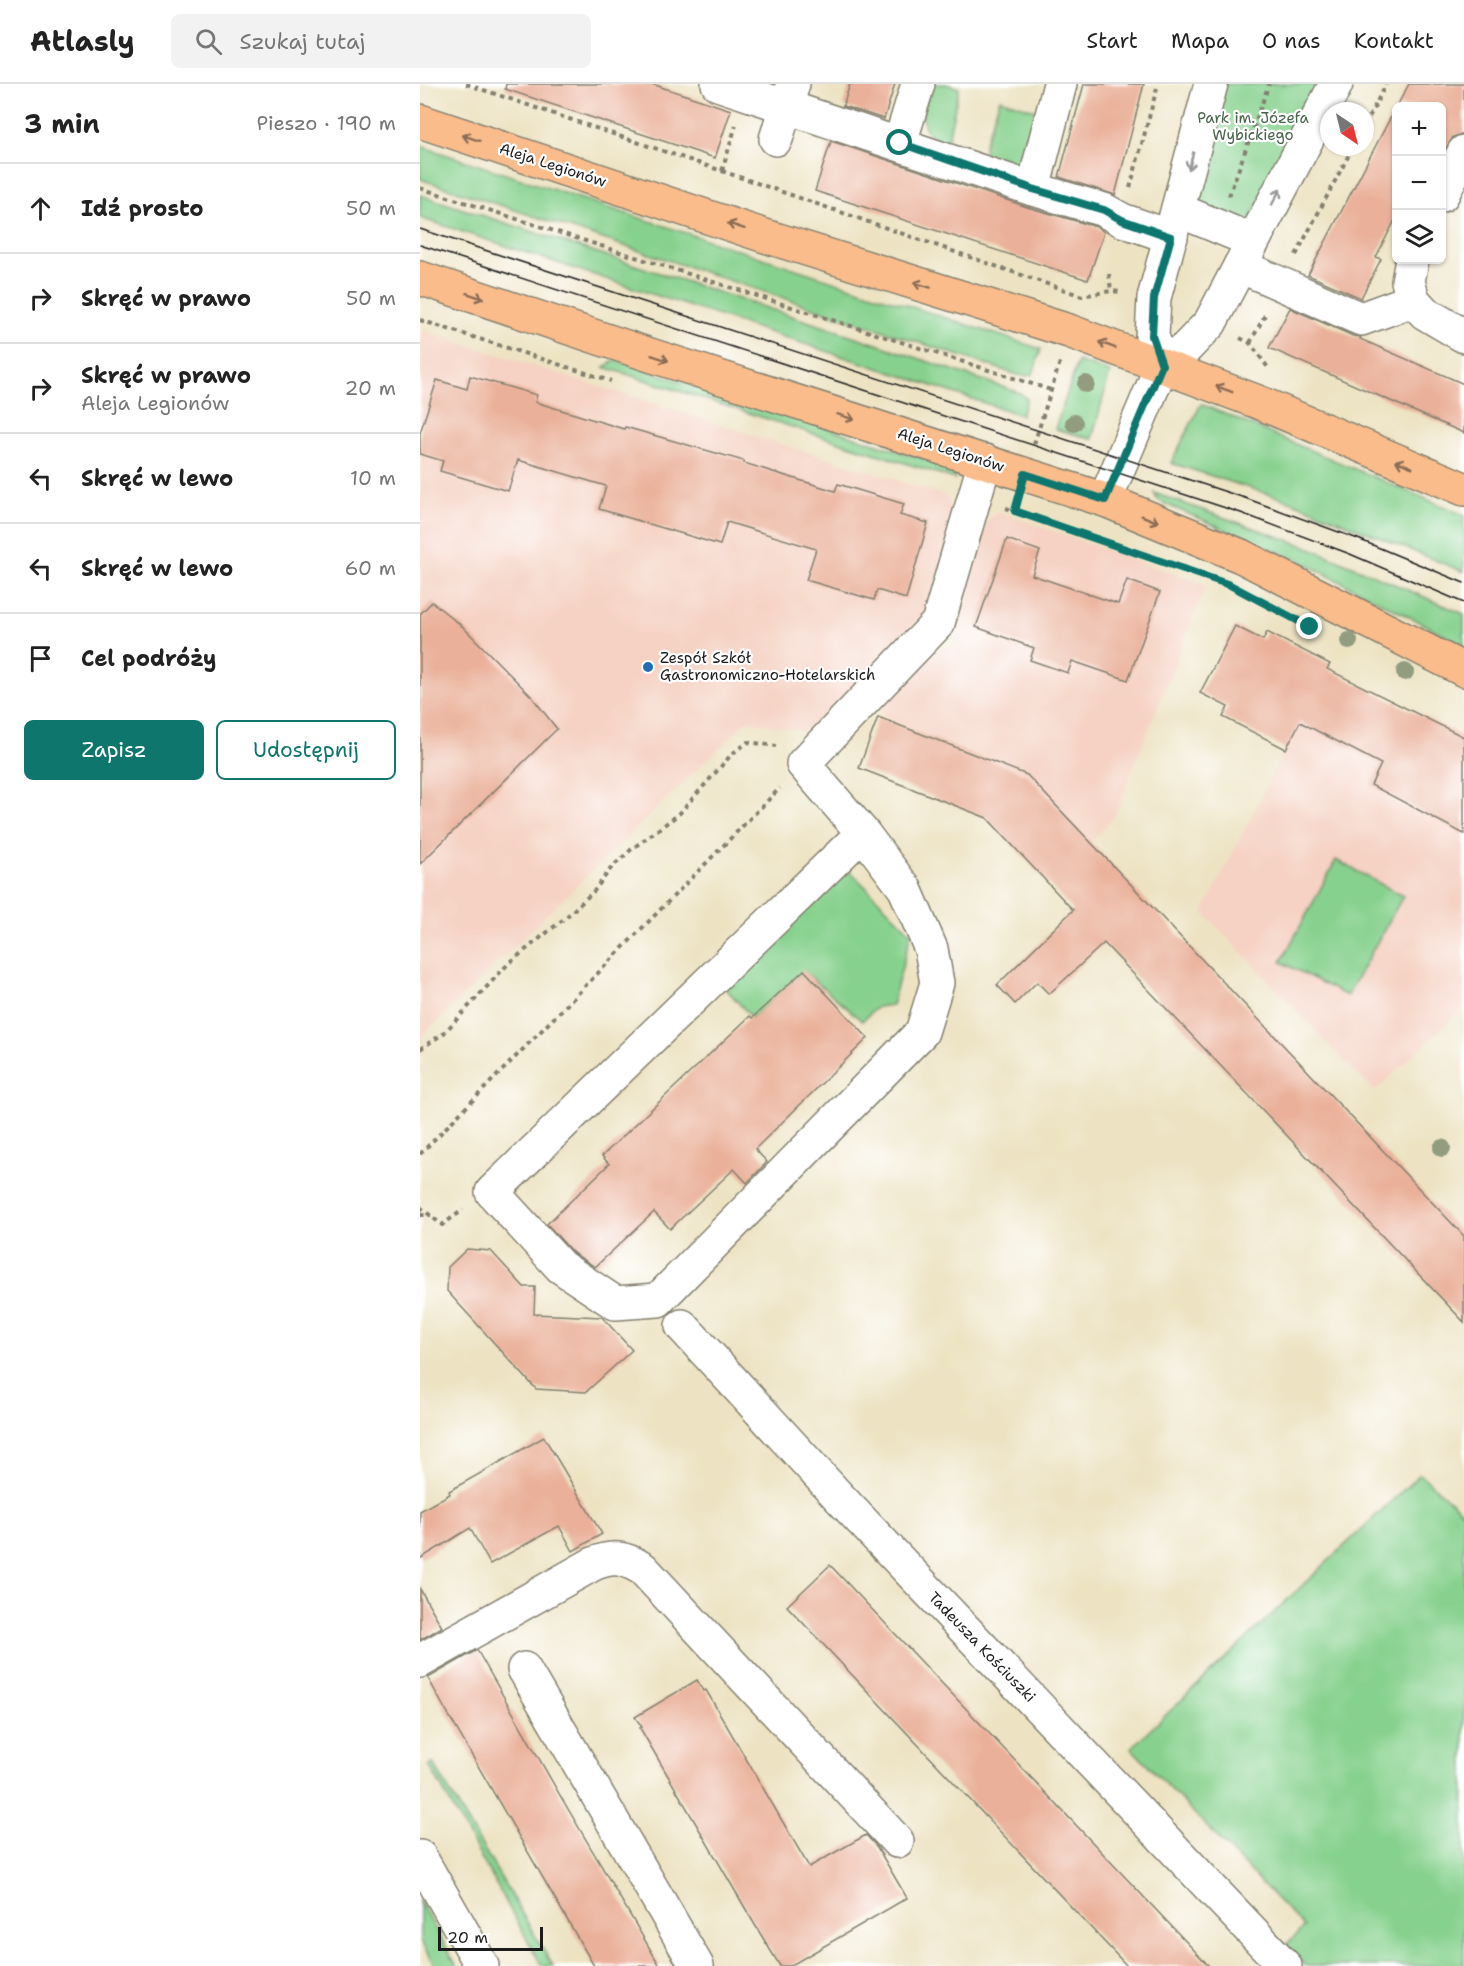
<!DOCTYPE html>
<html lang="pl">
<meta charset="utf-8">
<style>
body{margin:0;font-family:"Shantell Sans",sans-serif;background:#f2f2f2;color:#222}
.controls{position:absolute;right:18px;top:18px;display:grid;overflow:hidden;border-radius:9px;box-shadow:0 2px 4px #0004}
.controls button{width:54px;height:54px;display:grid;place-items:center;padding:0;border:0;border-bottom:2px solid #e0e0e0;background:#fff;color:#222;font:30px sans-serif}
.compass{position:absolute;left:900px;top:18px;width:54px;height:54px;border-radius:50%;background:#fff;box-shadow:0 2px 4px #0004;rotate:145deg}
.scale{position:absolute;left:18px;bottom:15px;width:105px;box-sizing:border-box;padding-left:6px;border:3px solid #1c1c1c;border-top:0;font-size:16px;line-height:21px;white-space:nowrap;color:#1c1c1c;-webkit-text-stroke:4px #fff;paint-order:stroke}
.stop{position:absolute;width:18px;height:18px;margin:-14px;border:4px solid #0f766e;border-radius:50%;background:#fff}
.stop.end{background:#0f766e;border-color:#fff;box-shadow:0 2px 6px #0008}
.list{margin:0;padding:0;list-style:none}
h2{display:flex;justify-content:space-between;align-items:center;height:78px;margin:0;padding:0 24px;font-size:26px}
h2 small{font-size:20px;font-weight:400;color:#767676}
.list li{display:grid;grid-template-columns:39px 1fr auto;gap:18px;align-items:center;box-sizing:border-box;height:90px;padding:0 24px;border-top:2px solid #e0e0e0}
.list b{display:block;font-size:22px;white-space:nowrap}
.list p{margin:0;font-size:20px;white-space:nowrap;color:#767676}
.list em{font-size:20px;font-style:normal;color:#767676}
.actions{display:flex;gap:12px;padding:18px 24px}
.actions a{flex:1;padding:14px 0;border:2px solid #0f766e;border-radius:9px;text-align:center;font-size:21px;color:#0f766e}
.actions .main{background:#0f766e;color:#fff}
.icon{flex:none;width:33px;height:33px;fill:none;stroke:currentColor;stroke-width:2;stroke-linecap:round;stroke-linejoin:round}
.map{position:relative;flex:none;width:1044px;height:1882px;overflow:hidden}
header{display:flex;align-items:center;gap:36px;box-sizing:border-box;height:84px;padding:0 30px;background:#fff;border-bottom:2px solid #e0e0e0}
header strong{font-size:28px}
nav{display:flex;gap:33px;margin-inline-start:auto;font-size:21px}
.search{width:420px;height:54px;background:#f2f2f2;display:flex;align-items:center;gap:15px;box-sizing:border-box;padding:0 21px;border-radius:9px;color:#767676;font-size:22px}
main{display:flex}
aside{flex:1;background:#fff}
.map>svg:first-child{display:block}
.built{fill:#f5d2c3}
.green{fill:#87d18e;stroke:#527655;stroke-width:1.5}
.building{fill:#eab099}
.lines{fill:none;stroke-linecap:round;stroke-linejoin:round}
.minor-casing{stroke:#848070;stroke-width:36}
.major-casing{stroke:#848070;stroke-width:36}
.path{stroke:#848070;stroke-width:4;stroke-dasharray:4.5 4.5;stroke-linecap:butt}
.minor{stroke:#fff;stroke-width:33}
.major{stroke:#fabc8b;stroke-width:33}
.tram{stroke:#1c1c1c;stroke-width:1.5}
.tree{fill:#929d80}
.oneway{stroke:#8b6c54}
.oneway2{stroke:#999}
.route{stroke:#0f766e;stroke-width:8}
.poi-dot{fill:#1f6fb2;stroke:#fff;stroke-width:2}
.labels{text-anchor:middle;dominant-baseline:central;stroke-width:4.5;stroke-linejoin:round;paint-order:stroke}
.park-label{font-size:15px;fill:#47644a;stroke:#fff}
.street-label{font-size:15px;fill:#1c1c1c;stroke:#fff}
.poi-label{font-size:15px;fill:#1c1c1c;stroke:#fff;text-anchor:start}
</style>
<header>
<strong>Atlasly</strong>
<div class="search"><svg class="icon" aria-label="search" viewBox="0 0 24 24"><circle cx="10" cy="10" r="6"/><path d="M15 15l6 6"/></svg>Szukaj tutaj</div>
<nav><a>Start</a><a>Mapa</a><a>O nas</a><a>Kontakt</a></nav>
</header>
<main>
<aside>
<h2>3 min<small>Pieszo · 190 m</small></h2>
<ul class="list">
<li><svg class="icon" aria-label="ahead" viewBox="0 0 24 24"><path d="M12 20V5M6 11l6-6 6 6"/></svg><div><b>Idź prosto</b></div><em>50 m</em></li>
<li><svg class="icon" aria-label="right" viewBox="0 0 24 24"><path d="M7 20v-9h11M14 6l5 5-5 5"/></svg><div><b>Skręć w prawo</b></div><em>50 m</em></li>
<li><svg class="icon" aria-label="right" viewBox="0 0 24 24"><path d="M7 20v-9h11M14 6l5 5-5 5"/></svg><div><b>Skręć w prawo</b><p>Aleja Legionów</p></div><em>20 m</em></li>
<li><svg class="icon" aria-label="left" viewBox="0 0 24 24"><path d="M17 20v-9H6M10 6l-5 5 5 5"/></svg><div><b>Skręć w lewo</b></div><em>10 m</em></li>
<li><svg class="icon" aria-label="left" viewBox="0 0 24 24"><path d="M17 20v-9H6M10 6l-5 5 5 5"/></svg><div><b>Skręć w lewo</b></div><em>60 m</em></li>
<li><svg class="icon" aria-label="arrive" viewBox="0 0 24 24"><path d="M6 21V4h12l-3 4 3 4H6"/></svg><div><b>Cel podróży</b></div></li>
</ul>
<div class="actions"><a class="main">Zapisz</a><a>Udostępnij</a></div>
</aside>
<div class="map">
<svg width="1044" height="1882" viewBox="0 0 1044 1882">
<rect width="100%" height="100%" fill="#fff"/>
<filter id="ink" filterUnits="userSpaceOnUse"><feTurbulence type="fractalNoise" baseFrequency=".0167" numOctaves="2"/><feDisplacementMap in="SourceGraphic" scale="12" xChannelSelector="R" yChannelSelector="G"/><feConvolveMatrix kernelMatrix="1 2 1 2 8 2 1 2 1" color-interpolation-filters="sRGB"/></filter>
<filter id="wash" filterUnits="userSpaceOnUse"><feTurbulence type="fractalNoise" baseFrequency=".008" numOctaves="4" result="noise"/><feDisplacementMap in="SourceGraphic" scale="24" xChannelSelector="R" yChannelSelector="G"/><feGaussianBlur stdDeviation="1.35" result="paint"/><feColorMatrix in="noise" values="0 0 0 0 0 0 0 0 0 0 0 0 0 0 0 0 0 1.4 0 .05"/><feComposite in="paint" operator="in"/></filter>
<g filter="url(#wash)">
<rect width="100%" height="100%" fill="#ede3c3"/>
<!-- built -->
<g class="built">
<path d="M0,246L527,412L536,443L505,528L397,649L327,637L0,954Z"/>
<path d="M576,427L786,501L694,733L671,758L608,692L467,636L458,621L513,565L534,559L533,551L559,448Z"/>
<path d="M906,584L989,628L991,625L1044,653V923L954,1008L783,828Z"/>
</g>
<!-- green -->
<g class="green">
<path d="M510,0H526L539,4L527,60C493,47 503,28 510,0Z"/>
<path d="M804,0H901L825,144L770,122Z"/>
<path d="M580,15L615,26L620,33L606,76L599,81H573L565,70L564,61Z"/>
<path d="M0,62L621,265L613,290L607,292L598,291L0,95Z"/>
<path d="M0,111L439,254L600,309L607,315L601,331L0,134Z"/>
<path d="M195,276L532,384L536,388L535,395L184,283Z"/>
<path d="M658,277L690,288L672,355L635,345Z"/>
<path d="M781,320L1044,431V488L873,418L751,379Z"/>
<path d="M734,409L888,463L1044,530V561L886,480L743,419L737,415Z"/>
<path d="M916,776L983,812L927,912L861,878Z"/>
<path d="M425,782L491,849L472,921L457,923L442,937L384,887L332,934L301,899Z"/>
<path d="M1000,1390L1044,1429V1882H886L866,1861L884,1843L711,1664Z"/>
<path d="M13,1679L133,1882H122L9,1681Z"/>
<path d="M0,1818L37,1882H15L0,1857Z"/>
</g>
<g id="blocks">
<!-- building -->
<g class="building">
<path d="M86,0H232L311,26L295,74L85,5Z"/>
<path d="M430,0H475L464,35L423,22Z"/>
<path d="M664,0H724L695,111L639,93Z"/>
<path d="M989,0H1044V49L1033,53L1022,71V22H977Z"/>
<path d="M976,23V134L956,173L961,175L941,214L888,191Z"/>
<path d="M411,57L607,123L677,143L684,148L668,196L395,107Z"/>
<path d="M870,224L933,252L941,253L940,255L1044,300V349L849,264Z"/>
<path d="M50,292L117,311L115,318L204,345L205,343L324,377V379L415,407L418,400L484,420L480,431L508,439L486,515L457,506L454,516L386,496L396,465L307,438L300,461L179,425L186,402L98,376L88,407L20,387L23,377L0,370V349L17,296L47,305Z"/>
<path d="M587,455L620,467L612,491L698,520L707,496L740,508L708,596L652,577L648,589L610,576L614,564L556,543Z"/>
<path d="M12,518L43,543L112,613L137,645L0,780V530Z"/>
<path d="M815,542L843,556L847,548L910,580L907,585L1044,653V750L951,701L961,680L880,638L866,665L803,633L808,623L780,609Z"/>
<path d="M458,633L607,691L1044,1152V1238L684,859L629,910L617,898L595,920L577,901L653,826L567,734L439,684Z"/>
<path d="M384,886L448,954L335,1065L347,1078L327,1099L314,1085L250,1145L234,1128L175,1183L153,1169L127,1140L189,1080L182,1072L330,932L332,934Z"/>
<path d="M47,1165L71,1167L104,1203H115L114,1230L182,1233L212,1266L166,1308L116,1305L27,1207L28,1183Z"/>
<path d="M124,1353L182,1450L153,1467L139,1442L70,1480L50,1444L0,1475V1427L30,1410L29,1407Z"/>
<path d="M410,1481L605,1687L789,1882H707L367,1522Z"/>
<path d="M0,1505L22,1543L0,1556Z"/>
<path d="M57,1566L141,1713L240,1882H174L25,1625L8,1594Z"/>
<path d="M277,1596L284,1607L286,1606L389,1783L446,1751L457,1763L487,1814L370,1882H360L335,1841L220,1644L222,1643L215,1633Z"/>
</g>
</g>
</g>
<g filter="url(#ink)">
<use href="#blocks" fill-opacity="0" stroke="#848070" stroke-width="1.5"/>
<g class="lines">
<!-- minor casing -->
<g class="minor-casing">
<g id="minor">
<path d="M298,0L613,105L684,126L702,136L751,153"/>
<path d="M356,55L373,0"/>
<path d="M480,59L498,0"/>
<path d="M613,105L640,0"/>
<path d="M1022,111L1044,68"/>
<path d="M758,126L833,157"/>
<path d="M820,182L941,235L993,216L988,197L992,176"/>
<path d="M993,216L1005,229L1044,252"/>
<path d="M742,281L732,252L734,214L791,0"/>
<path d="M685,416L742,281L765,265L790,239L916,0"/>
<path d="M443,749L72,1108L141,1183L195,1219L238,1216L502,948L517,899L511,865L485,805L443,749L383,680L518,539L565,377"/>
<path d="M262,1242L419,1413L865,1882"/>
<path d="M0,1577L173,1480C193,1472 204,1473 223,1485L477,1757"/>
<path d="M104,1585L277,1882"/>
<path d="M0,1773L62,1882"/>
</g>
</g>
<!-- major casing -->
<g class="major-casing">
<g id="major">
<path d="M0,37L342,151L649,247L838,318L1044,405"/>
<path d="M0,194L230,271L685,416L821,472L1044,586"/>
</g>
</g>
<!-- path -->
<g class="path">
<path d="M46,0L302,87L662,212L691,207L702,208"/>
<path d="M945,41L966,0"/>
<path d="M302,87L316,41"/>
<path d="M0,104L631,306"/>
<path d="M710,104L738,0"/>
<path d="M809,112L849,0"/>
<path d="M876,171L933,63"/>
<path d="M689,190L691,207"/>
<path d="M0,236L191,297"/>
<path d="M820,254L830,259L849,285"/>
<path d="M830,259L845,231"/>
<path d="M614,360L640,278"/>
<path d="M586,424L710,466"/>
<path d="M0,965L24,949L88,880L145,834L174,807L192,783L213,764L259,730L312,670L328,658L356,662"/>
<path d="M0,1070L360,704"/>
<path d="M0,1123L22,1141L43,1126"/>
<path d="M0,1131H11"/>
</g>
<!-- minor -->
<use href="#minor" class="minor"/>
<!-- major -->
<use href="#major" class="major"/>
<!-- tram -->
<g class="tram">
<path d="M0,145L825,414L938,455L1044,499"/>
<path d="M0,161L821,429L930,470L1044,519"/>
</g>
</g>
<!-- trees -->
<g class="tree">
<circle cx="666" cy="300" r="9"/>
<circle cx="654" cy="339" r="9"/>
<circle cx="929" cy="557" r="9"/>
<circle cx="985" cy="588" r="9"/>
<circle cx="1022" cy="1064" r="9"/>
</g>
<!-- one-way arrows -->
<defs><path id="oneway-shaft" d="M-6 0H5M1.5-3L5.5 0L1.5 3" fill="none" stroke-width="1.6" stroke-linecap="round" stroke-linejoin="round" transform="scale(1.5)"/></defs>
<g class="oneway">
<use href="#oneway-shaft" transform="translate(51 54) rotate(-162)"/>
<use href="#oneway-shaft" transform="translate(316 142) rotate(-162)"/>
<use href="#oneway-shaft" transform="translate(502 201) rotate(-163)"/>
<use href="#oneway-shaft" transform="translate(55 212) rotate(19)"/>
<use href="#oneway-shaft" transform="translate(687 261) rotate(-160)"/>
<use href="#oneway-shaft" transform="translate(240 274) rotate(18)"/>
<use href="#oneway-shaft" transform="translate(804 305) rotate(-159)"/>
<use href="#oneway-shaft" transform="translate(426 333) rotate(18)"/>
<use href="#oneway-shaft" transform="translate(984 380) rotate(-157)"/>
<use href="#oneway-shaft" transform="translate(730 435) rotate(22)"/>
</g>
<g class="oneway2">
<use href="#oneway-shaft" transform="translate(771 77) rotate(105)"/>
<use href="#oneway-shaft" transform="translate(856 113) rotate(-62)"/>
</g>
</g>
<g class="lines" filter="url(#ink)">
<!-- route -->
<path class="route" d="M480,59L613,105L684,126L702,136L751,153L734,214L732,252L742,281L685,416L605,390L595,427L810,501L890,543"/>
</g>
<!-- markers -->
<circle class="poi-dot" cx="228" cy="583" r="6"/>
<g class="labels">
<!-- park labels -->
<g class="park-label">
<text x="833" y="34">Park im. Józefa<tspan x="833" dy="17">Wybickiego</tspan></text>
</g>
<!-- street labels -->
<g class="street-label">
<text transform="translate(133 81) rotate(18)">Aleja Legionów</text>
<text transform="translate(531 366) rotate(18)">Aleja Legionów</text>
<text transform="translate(562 1563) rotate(46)">Tadeusza Kościuszki</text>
</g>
<!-- poi labels -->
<g class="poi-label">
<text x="240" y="574">Zespół Szkół<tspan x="240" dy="17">Gastronomiczno-Hotelarskich</tspan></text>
</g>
</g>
</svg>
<div class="controls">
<button>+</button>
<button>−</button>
<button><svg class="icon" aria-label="layers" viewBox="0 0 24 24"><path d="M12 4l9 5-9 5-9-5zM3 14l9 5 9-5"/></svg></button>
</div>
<svg class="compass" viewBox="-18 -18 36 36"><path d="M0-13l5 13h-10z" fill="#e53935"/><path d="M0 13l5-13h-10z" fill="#767676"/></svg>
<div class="scale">20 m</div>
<div class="stop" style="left:480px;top:59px"></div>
<div class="stop end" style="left:890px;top:543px"></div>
</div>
</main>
